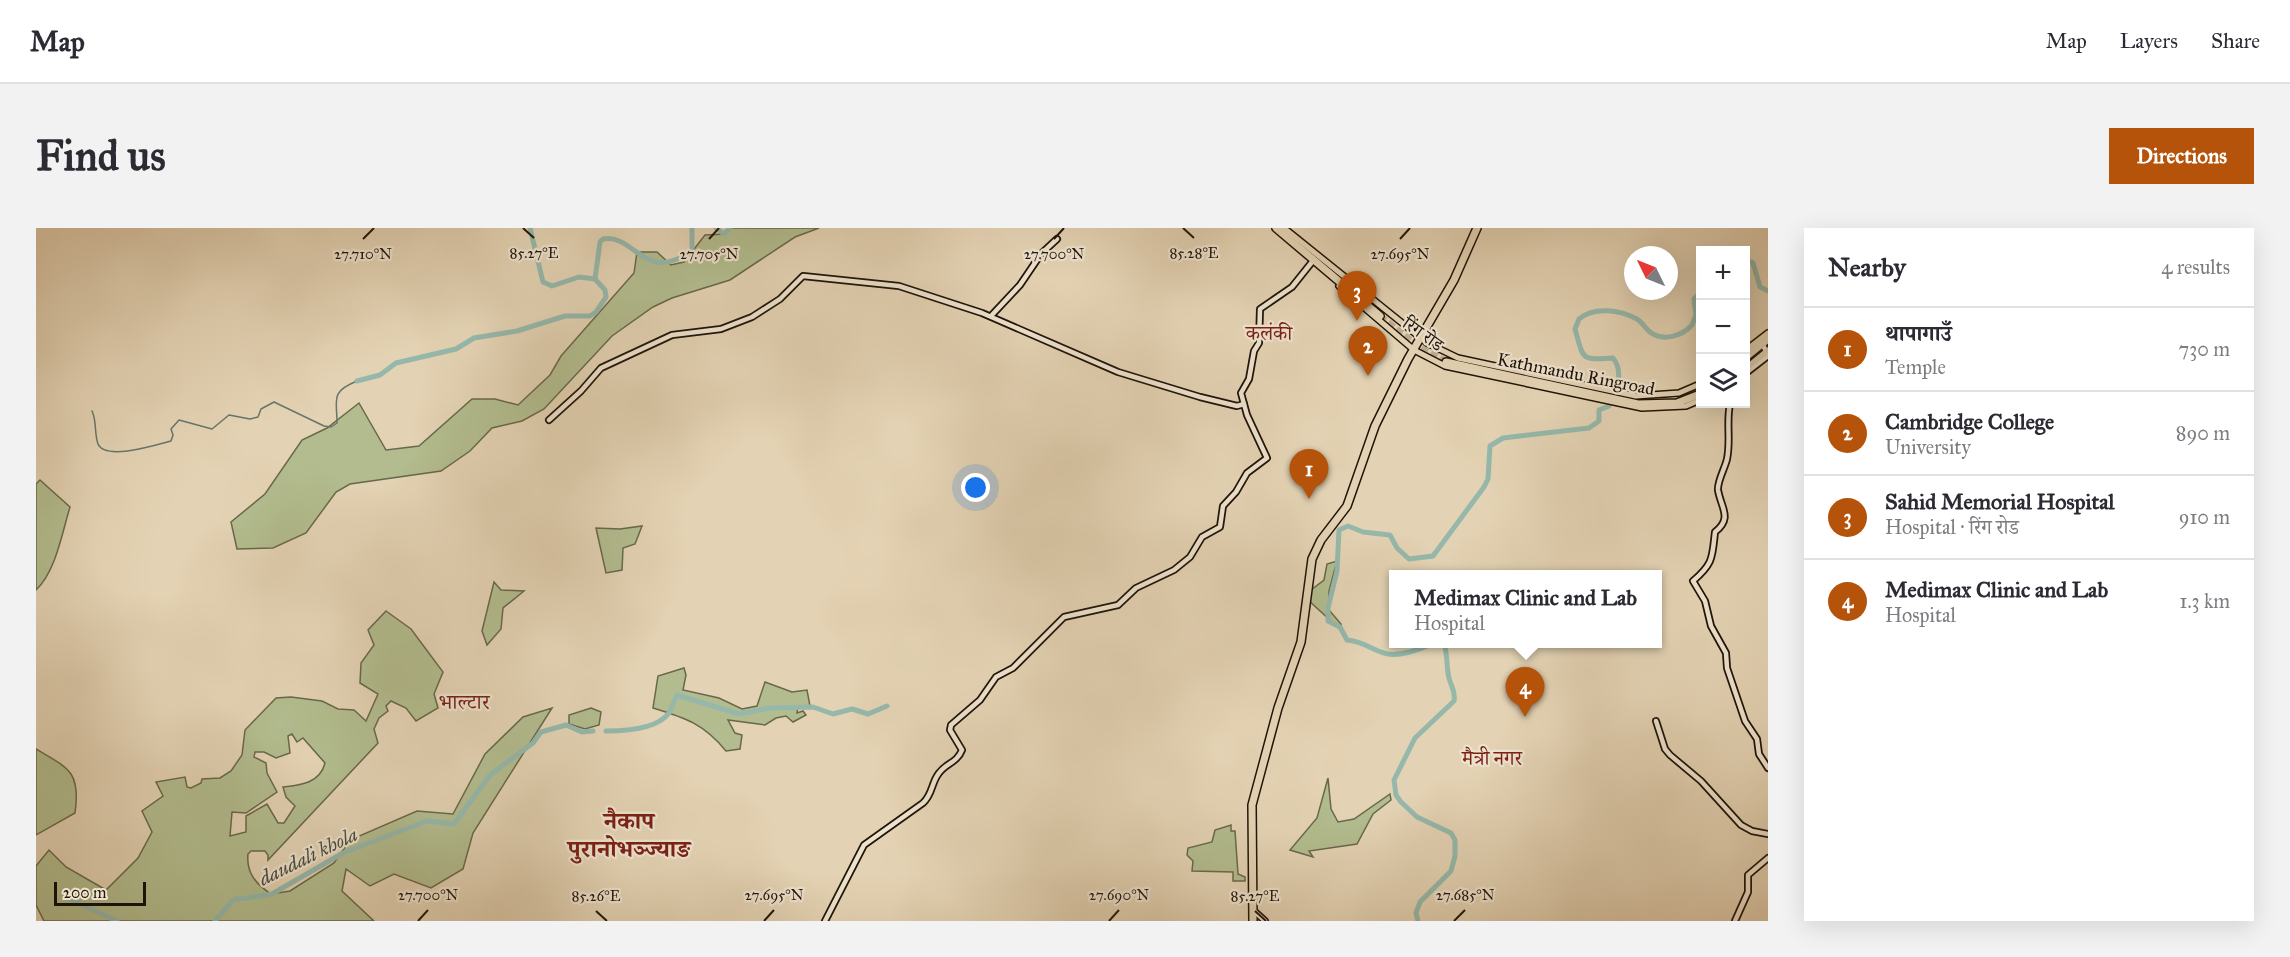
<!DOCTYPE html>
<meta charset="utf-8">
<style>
body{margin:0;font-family:"IM FELL Great Primer","Noto Serif Devanagari",serif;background:#f2f2f3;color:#2b2b33}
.controls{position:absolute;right:18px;top:18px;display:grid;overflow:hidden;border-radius:0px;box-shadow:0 6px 24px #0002}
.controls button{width:54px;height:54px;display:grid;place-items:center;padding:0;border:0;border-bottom:2px solid #e1e1e2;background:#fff;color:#2b2b33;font:30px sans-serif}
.compass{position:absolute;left:1588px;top:18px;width:54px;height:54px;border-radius:50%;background:#fff;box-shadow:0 6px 24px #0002;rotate:313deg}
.scale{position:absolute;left:18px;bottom:15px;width:92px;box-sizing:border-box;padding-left:6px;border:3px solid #1f1408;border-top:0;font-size:16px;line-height:21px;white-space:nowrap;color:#1f1408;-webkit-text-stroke:4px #ede2ce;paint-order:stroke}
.you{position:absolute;left:940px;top:260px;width:21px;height:21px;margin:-15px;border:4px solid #fff;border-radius:50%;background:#1a73e8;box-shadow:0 0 0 9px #1a73e833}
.badge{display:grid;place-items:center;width:39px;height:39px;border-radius:50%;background:#b45309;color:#fff;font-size:20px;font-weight:700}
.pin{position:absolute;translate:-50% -50px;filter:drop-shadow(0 2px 3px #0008)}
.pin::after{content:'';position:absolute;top:32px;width:21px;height:18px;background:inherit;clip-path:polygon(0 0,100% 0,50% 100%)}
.popup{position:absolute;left:1353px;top:342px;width:273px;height:78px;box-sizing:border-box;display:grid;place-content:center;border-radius:0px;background:#fff;filter:drop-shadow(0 2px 4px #0005);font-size:20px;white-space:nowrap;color:#7c7c81}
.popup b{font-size:22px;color:#2b2b33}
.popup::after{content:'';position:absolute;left:50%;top:100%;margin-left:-12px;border:12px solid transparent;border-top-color:#fff}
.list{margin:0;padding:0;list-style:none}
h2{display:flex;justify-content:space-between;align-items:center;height:78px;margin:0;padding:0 24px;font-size:26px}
h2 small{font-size:20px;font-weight:400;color:#7c7c81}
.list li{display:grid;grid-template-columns:39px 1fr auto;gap:18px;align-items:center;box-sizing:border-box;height:84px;padding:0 24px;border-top:2px solid #e1e1e2}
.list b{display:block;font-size:22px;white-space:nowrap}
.list p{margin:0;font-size:20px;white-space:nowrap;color:#7c7c81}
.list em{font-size:20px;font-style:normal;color:#7c7c81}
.icon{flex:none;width:33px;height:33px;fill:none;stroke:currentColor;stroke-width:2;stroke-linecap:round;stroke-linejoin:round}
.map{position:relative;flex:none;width:1732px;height:693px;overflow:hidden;border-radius:0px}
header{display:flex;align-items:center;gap:36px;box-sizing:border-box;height:84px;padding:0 30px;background:#fff;border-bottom:2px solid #e1e1e2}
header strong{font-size:28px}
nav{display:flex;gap:33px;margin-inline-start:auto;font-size:21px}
.intro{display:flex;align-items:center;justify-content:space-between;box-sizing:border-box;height:144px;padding:0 36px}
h1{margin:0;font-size:42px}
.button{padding:15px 27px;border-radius:0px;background:#b45309;color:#fff;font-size:21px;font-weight:700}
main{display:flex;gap:36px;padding:0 36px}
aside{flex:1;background:#fff;border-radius:0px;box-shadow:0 6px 24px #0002}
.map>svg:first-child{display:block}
.green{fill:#b2bc8e;stroke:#68684b;stroke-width:1.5;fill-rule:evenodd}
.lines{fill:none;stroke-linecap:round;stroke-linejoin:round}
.stream{stroke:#66766a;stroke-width:1.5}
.river{stroke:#95b8ab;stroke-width:5}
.highway-tunnel{stroke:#bcac91;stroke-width:7;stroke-dasharray:7 3.5;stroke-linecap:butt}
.secondary-casing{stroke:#1f1408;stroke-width:8}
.primary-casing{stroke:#1f1408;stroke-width:8}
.highway-casing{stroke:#1f1408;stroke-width:10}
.secondary{stroke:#ede2ce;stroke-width:4.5}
.primary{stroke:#e3d2b3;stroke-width:5}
.highway{stroke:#e3d2b3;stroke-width:7}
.ticks{fill:none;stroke:#1f1408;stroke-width:2}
.labels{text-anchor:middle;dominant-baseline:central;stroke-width:4.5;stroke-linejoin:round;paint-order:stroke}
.street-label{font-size:18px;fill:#1f1408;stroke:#ede2ce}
.neighbourhood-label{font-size:20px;fill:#7a1f14;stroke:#ede2ce}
.water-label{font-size:20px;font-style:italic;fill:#484d41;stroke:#ede2ce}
.quarter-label{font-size:21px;fill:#7a1f14;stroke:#ede2ce}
.district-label{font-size:24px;font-weight:bold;fill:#7a1f14;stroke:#ede2ce}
.ticks-label{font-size:15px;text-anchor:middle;fill:#1f1408;stroke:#ede2ce;stroke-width:4.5;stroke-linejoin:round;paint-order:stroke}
</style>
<header>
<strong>Map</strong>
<nav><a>Map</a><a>Layers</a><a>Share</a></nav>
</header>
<div class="intro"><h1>Find us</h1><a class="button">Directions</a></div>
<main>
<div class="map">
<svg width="1732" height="693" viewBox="0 0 1732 693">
<rect width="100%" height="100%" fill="#e3d2b3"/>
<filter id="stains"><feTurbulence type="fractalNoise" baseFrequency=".00333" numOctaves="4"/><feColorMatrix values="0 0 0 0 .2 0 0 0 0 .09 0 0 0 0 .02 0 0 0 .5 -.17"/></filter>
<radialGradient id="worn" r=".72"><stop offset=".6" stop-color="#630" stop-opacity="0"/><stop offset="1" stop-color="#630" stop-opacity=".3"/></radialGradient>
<!-- green -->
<g class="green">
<path d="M695,0H783L759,9L694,52L636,70L617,79L576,108L508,181L486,193L456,200L434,223L405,243L314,256L300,264L270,305L237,320L201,321L195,294L229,266L266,212L291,200L323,175L350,222L383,218L436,171H459L482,177L514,147L525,128L598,45L601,24H621L635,37L648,34L669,7L690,6Z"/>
<path d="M4,252L34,279C26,305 20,343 0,362V256Z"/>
<path d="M606,298L599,316L587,320L586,342L570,345L560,300L584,301Z"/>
<path d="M1301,333L1293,363V382L1305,396L1306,403L1271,371L1275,362L1288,352L1291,336Z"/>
<path d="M458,354L465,362L488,363L467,380L465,401L451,417L446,403Z"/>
<path d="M350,383L375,401L407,444L398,466L402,480L380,493L370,480L355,473L350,478L352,483L343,490L338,501L342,515L232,632V627L229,623H215L212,626C210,645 220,656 235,666L254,663L298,635L314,612L381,583L417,586L449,526L487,489L516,480L437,605L427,641L395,660L358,646L334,658L310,641L306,663L338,693H8L0,677V638L13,622L30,639L70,662L102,630L116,604L106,583L127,568L120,554L149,549L151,559L155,560L165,555L166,551L184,550L195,543L206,527L209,502L240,470L255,469L286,473L302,481L318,482L330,493L342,466L324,455L325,435L338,417L332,402ZM256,506L261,514L267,510L289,535C284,555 265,557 247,559L250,569L259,578L248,595H242L231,576L210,588V604L194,608L196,584L210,585L241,564L231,545L230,535L218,529L219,524H228L240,530L254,525L252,508Z"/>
<path d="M648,440L650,447L647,462L683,470L706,481L721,478L729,454L756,464L771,462L774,478L762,479L761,485L767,483L770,487L757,494L750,488L740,490L729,497L692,492L699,505L706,507L704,521L690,523C668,496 650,490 617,480L622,448Z"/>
<path d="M555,480L565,484L563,497L549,501L533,496V487Z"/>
<path d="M0,521C32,540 45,543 39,585L0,607Z"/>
<path d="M1292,550L1295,581L1302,594L1318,591L1354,566L1355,572L1337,586L1321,616L1273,623L1277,629L1254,622L1281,590Z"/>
<path d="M1195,597V603H1199L1202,646L1209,649V653H1197V644L1156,643L1157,633L1151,627L1152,620L1176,614L1179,602Z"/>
</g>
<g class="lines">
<!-- stream -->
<path class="stream" d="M56,183C61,193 58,205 62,216C69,233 120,217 135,213L137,207L135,201L143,192L176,201L193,187L214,191L222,189L225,181L238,174L288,198L295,199L301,195C301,171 294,164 321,153"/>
<!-- river -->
<g class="river">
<path d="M494,0L507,54L516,58L543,49L559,51L564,14L567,11C599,5 609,58 656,22V0"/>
<path d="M680,0L688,6L694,0"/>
<path d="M1710,32L1717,35L1724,59L1732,63"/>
<path d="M321,153L344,147L360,135L420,121L438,110L481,103L529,88H554L560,84L570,69L569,62L559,51"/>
<path d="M1396,416C1385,421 1361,430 1348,425C1335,421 1326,413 1311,412L1304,399L1292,393V380L1301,343L1303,302L1312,298L1327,304L1354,307L1361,320L1373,331L1397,328L1448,259L1452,251L1454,218L1467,210L1553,200L1563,193V182L1573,178C1581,165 1588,143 1577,130C1545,132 1548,133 1539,101L1543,91C1558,78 1584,82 1601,91C1606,94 1609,100 1614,104C1627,114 1646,108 1656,97L1660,87L1658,71L1664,65"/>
<path d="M570,503C588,503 621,501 633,485C636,480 638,473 641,467L703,486L734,480L777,479L797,486L816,481L832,486L851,478"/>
<path d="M29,669L81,693"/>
<path d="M179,693L197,672L236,666L307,625L391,593L418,596L454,547L497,515L505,504L530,497L546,504L557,503"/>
<path d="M1382,693L1380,685L1384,674L1415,643L1419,628V612L1415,605L1381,589L1365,574L1360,567L1358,552L1379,510L1418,473C1420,463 1415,459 1413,450C1410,438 1412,427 1408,416"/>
</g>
<!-- highway-tunnel -->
<path class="highway-tunnel" d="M1344,88L1379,116L1410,134"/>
<!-- secondary casing -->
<g class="secondary-casing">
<g id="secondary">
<path d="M955,88L984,57L1005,26L1021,11"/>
<path d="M1710,145L1732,128L1728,119"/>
<path d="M1694,176C1690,194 1695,212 1691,231C1689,240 1681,254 1682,262C1685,280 1697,290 1679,304C1676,329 1678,335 1657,353L1669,373L1675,398L1690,425L1691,440L1709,493L1721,511L1723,526L1732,540"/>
<path d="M513,192L545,163L565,140L636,107L685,101L716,89L744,71L767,48L863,58L946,85L1082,144L1164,169L1201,178L1208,176"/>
<path d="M1620,493L1629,521L1634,527L1665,553L1705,597L1716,603L1732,606"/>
<path d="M1218,683L1229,693"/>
<path d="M789,693L828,617L887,575C897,566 895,555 903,545C910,535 921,535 926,522L914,502L915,497L944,472L960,449L977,440L1028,389L1082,377L1100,360L1138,342L1154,329L1166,309L1184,299L1187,278L1200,264L1211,245L1231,230L1211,187L1205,165L1213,151L1218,123L1223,115L1224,81L1256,59L1276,34"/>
<path d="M1699,693L1712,664V647L1732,630"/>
</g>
</g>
<!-- primary casing -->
<g class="primary-casing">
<g id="primary">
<path d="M1248,0L1391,115L1422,130L1600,168L1643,165L1664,156"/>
<path d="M1303,58L1378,122L1409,138L1606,180L1650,178L1664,172"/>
<path d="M1710,122L1732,105"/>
<path d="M1710,140L1732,122"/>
</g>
</g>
<!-- highway casing -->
<g class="highway-casing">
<g id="highway">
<path d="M1240,0L1344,88"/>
<path d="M1710,129L1732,111"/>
<path d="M1410,134L1602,176L1641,175L1664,166"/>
<path d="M1217,693L1216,577L1242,480L1265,414L1276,331L1285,312L1311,278L1339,198L1372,131L1418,52L1441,0"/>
</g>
</g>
<!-- secondary -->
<use href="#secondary" class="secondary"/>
<!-- primary -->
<use href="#primary" class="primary"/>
<!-- highway -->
<use href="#highway" class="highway"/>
</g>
<!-- ticks -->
<path class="ticks" d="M487,0L498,10M1147,0L1158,10M327,11L338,0M673,11L683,0M1018,11L1028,0M1364,11L1374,0M560,683L571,693M1219,683L1230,693M382,693L392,682M728,693L738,682M1073,693L1083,682M1418,693L1429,682"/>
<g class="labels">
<!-- street labels -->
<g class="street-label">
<text transform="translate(1387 106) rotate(35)">रिंग रोड</text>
<text transform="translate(1540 146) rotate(11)">Kathmandu Ringroad</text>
</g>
<!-- neighbourhood labels -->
<g class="neighbourhood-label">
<text x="1233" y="105">कलंकी</text>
<text x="1456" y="530">मैत्री नगर</text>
</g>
<!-- water labels -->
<g class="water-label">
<text transform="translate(272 628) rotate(-26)">daudali khola</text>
</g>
<!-- quarter labels -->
<g class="quarter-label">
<text x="428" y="474">भाल्टार</text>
</g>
<!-- district labels -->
<g class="district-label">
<text x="593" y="593">नैकाप<tspan x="593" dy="28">पुरानोभञ्ज्याङ</tspan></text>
</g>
</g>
<g class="ticks-label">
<text x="498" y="30">85.27°E</text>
<text x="1158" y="30">85.28°E</text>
<text x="327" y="31">27.710°N</text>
<text x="673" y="31">27.705°N</text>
<text x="1018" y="31">27.700°N</text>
<text x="1364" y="31">27.695°N</text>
<text x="392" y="672">27.700°N</text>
<text x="738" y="672">27.695°N</text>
<text x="1083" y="672">27.690°N</text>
<text x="1429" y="672">27.685°N</text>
<text x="560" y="673">85.26°E</text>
<text x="1219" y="673">85.27°E</text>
</g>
<rect width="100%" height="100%" filter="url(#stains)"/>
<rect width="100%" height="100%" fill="url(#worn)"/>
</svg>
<div class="controls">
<button>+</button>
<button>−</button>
<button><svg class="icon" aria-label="layers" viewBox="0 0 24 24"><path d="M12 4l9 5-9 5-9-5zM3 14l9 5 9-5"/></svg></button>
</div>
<svg class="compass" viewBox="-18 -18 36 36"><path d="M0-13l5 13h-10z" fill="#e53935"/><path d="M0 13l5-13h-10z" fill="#7c7c81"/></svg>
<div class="scale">200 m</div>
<div class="you"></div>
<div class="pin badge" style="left:1273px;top:271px">1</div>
<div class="pin badge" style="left:1332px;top:148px">2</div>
<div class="pin badge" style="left:1321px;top:93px">3</div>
<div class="pin badge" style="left:1489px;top:489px">4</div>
<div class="popup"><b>Medimax Clinic and Lab</b>Hospital</div>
</div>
<aside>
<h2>Nearby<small>4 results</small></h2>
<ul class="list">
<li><span class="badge">1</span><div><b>थापागाउँ</b><p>Temple</p></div><em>730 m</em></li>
<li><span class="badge">2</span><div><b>Cambridge College</b><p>University</p></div><em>890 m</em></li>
<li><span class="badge">3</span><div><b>Sahid Memorial Hospital</b><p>Hospital · रिंग रोड</p></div><em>910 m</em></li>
<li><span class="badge">4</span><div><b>Medimax Clinic and Lab</b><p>Hospital</p></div><em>1.3 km</em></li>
</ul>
</aside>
</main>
